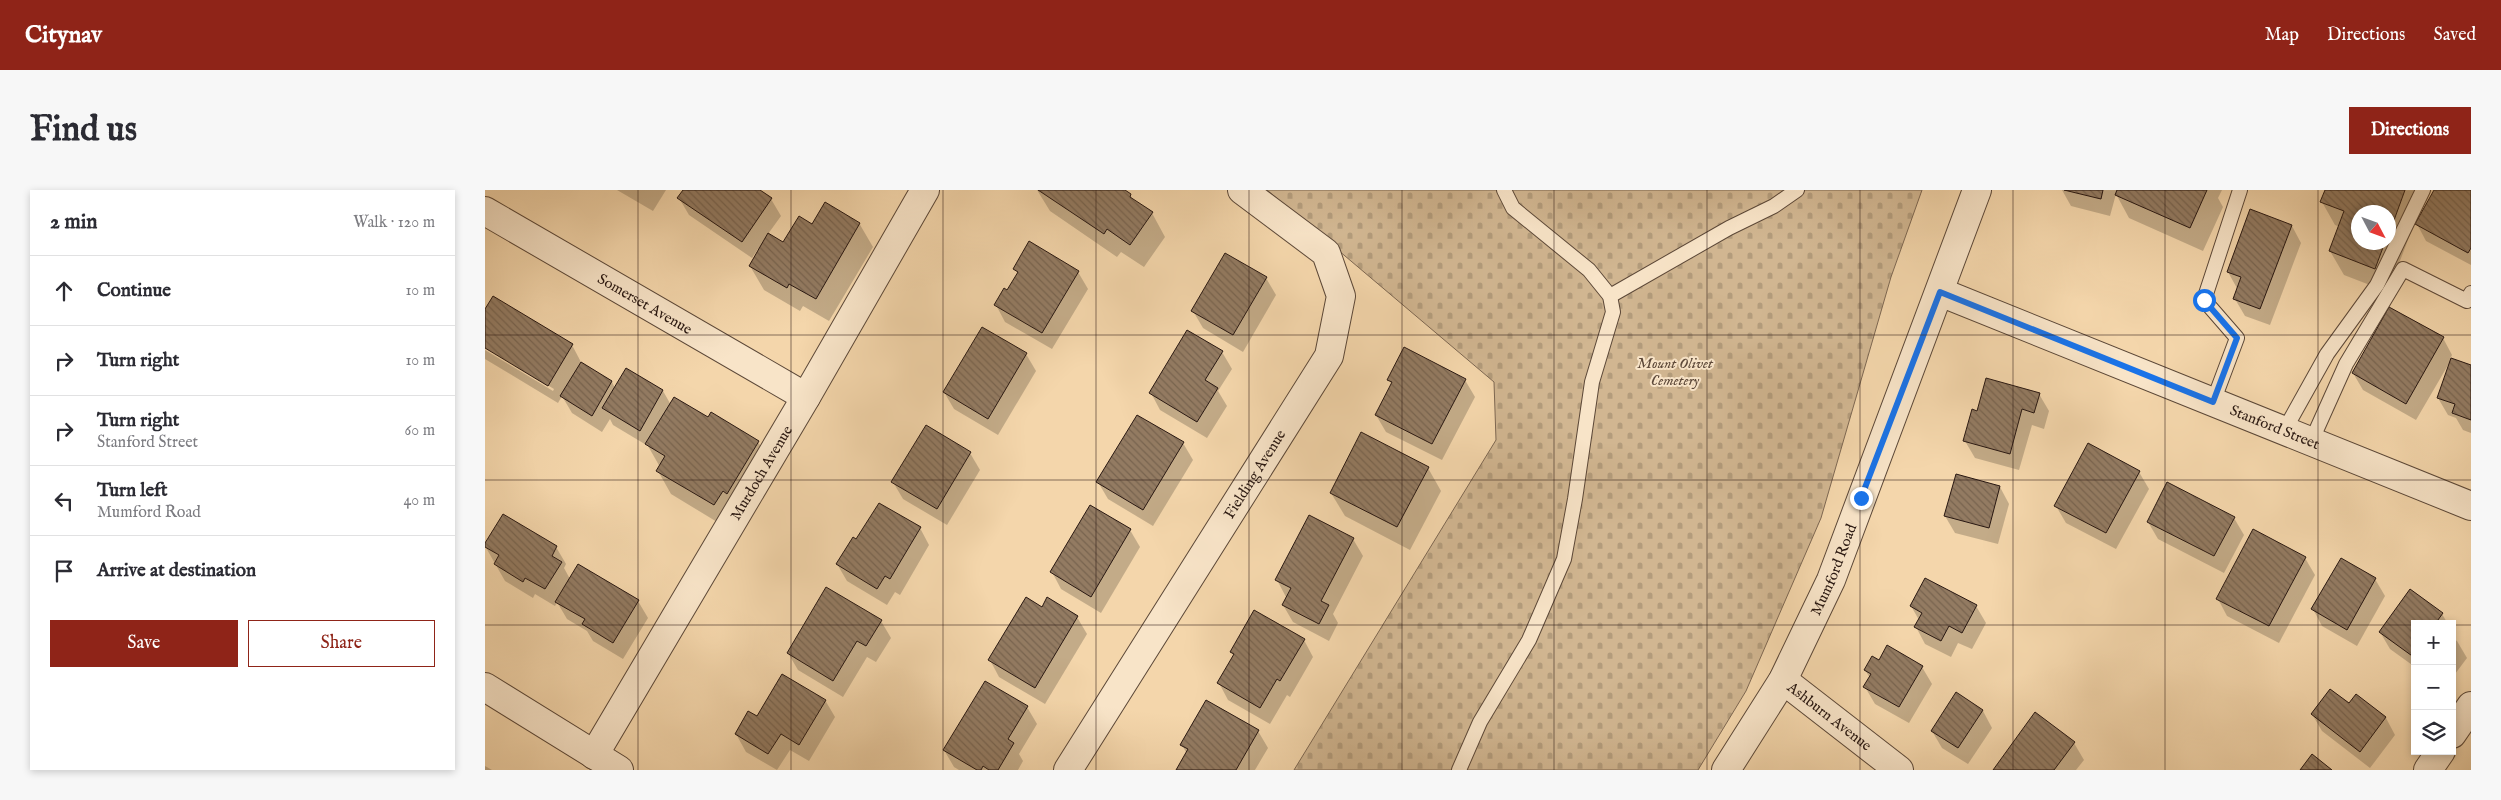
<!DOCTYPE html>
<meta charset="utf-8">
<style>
body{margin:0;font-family:"IM FELL English",serif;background:#f7f7f7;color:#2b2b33}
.controls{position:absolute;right:15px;bottom:15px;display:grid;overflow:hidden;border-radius:0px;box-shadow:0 2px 8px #0003}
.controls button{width:45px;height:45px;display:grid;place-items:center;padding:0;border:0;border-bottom:1px solid #e1e1e2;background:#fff;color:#2b2b33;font:25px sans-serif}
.compass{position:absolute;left:1866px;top:15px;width:45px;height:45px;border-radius:50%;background:#fff;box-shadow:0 2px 8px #0003;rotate:131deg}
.stop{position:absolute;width:15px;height:15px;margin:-11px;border:4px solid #1a73e8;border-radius:50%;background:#fff}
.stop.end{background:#1a73e8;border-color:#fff;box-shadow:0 1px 5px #0008}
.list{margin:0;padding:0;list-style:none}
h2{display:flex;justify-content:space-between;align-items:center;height:65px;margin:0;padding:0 20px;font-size:21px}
h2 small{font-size:16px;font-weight:400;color:#7c7c81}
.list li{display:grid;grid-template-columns:32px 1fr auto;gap:15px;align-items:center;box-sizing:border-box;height:70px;padding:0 20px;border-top:1px solid #e1e1e2}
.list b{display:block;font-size:19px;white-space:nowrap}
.list p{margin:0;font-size:16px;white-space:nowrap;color:#7c7c81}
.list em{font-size:16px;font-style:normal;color:#7c7c81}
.actions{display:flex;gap:10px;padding:15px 20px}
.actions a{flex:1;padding:11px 0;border:1px solid #8f2418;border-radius:0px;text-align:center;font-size:18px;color:#8f2418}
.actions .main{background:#8f2418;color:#fff}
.icon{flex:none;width:28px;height:28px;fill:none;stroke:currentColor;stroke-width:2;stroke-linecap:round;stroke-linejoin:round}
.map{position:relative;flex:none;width:1986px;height:580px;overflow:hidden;border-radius:0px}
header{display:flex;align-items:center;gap:30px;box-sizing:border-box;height:70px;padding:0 25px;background:#8f2418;color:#fff}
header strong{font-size:24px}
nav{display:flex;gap:28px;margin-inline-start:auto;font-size:18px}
.intro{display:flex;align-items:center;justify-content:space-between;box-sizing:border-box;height:120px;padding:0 30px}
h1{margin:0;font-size:35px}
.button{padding:12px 22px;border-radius:0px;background:#8f2418;color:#fff;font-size:18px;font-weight:700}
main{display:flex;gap:30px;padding:0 30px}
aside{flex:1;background:#fff;border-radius:0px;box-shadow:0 2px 8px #0003}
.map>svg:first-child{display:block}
.cemetery{fill:url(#cemetery-stones);stroke:#7d6752}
.shadow{fill:#0003;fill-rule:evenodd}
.building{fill:url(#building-back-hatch);stroke:#291812}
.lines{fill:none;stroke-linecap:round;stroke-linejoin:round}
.service-casing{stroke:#5c4838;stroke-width:16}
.minor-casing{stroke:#5c4838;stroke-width:30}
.tertiary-casing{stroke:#5c4838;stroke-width:30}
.service{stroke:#f8e4c8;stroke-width:14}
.minor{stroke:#f8e4c8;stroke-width:28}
.tertiary{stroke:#f8e4c8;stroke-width:28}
.route{stroke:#1a73e8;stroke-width:6}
.grid{fill:none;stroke:#291812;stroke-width:1;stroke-opacity:0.55}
.labels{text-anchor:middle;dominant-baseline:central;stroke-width:4;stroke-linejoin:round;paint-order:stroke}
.street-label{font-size:15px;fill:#291812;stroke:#f8e4c8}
.park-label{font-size:15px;font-style:italic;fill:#5b4738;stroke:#f8e4c8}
</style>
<header>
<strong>Citynav</strong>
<nav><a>Map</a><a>Directions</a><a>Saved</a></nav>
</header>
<div class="intro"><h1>Find us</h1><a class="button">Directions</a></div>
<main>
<aside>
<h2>2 min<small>Walk · 120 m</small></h2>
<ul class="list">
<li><svg class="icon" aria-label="ahead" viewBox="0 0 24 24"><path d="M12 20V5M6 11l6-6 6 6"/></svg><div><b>Continue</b></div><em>10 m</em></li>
<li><svg class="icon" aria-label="right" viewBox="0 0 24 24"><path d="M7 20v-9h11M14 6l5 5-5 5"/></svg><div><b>Turn right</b></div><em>10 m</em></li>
<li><svg class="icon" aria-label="right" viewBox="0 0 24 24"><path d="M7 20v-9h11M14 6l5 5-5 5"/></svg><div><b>Turn right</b><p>Stanford Street</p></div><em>60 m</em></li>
<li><svg class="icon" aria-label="left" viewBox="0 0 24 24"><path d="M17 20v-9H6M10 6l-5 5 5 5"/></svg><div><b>Turn left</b><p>Mumford Road</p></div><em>40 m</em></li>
<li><svg class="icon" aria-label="arrive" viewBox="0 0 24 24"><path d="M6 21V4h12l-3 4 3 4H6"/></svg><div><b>Arrive at destination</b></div></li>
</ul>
<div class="actions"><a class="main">Save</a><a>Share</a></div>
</aside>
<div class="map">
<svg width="1986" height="580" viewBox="0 0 1986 580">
<defs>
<pattern id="cemetery-stones" width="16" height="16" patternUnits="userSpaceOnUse" patternTransform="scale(1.25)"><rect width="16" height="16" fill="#d1b691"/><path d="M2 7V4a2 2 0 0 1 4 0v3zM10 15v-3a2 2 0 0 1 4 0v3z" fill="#b39c7c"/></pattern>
<pattern id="building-back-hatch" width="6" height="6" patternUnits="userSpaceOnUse" patternTransform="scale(1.25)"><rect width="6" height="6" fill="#937b62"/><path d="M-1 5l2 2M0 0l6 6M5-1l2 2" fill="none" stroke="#78644f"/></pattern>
</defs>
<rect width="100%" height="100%" fill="#f4d6ab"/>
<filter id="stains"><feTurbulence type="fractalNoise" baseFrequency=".004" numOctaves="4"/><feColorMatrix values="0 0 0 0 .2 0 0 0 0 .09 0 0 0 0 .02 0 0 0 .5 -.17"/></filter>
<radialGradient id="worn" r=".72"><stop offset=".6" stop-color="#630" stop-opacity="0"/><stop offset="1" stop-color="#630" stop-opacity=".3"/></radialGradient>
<!-- cemetery -->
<path class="cemetery" d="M782,0H1437L1406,87L1336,328L1261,501L1213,580H809L1011,250L1009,192Z"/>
<!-- shadow -->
<g class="shadow">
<path d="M132,0H181L168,21Z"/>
<path d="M199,0H273L286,9L296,26L283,44L299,54L328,35L374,33L388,57L344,131L318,116L315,121L279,100L265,76L274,61L273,59L267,68L204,25L194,8Z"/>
<path d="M552,0H638L645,5L649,11L667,23L680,47L659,77L636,62L632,67L565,21Z"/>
<path d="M1577,0H1737L1733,8L1738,17L1718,61L1644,28L1631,4L1625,26L1586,16Z"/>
<path d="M1841,0H1932L1938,11L1903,102L1859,85L1845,61L1855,37L1850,35L1837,12ZM1874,22H1904V52H1874Z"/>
<path d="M1950,0H1986V75L1941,51L1932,34Z"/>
<path d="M1807,36L1816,53L1785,135L1760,126L1750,109L1753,100L1743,82Z"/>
<path d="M530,79L593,82L603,99L567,159L520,132L511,115L523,102L533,84Z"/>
<path d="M781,88L791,105L758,162L718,138L708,121Z"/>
<path d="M9,108L87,155L97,174L127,192L130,198L142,180L178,201L186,215L273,252L287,275L242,338L186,304L173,281L175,277L163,256L128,235L125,229L117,242L87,223L77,206L73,213L0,169V160L68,201L69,199L0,157V122Z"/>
<path d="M1958,148L1967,165L1965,169L1986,177V243L1978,240L1971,228L1963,225L1953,208L1966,170L1931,230L1878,200L1868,183Z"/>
<path d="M737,162L747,179L733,201L742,216L722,248L675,220L666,203Z"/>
<path d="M541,164L551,181L513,245L469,219L459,202Z"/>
<path d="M904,190H980L990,207L957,270L901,242L891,225L907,195Z"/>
<path d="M1554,204L1564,221L1559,239L1547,235L1534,280L1490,268L1480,251L1493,222Z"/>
<path d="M698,253L708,270L668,336L623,309L613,292Z"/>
<path d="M485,263L495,280L462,335L418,309L408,292Z"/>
<path d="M943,278L956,301L925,360L860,326L846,303Z"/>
<path d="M1654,282L1664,299L1631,359L1581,333L1571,316Z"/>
<path d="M1515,297L1524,314L1513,354L1470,343L1460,326Z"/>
<path d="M1749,328L1759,345L1739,383L1673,349L1663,332Z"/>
<path d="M435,338L444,355L415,405L410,402L402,415L362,391L352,374L372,351Z"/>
<path d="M645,340L655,357L616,423L576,399L567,382Z"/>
<path d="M868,349L878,366L848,424L853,433L844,451L808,432L798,415L801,407L792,390Z"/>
<path d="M0,356L71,357L81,374L79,378L85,389L153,411L163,428L138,469L108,451L102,441L82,429L72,412L70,416L50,404L48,408L20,391Z"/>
<path d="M1820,368L1830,385L1794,453L1742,426L1733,409Z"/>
<path d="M1890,389L1900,406L1872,456L1837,436L1828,419Z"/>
<path d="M1426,416H1491L1501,433L1487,459L1473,453L1466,467L1440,454L1431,437L1434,430Z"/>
<path d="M557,418L592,427L602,444L560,514L514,487L505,470Z"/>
<path d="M1957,424L1963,434H1930V477L1905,459L1895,442Z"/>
<path d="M396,431L406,448L391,472L382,467L358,507L313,480L303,463Z"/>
<path d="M1967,448L1972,451L1982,468L1967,488Z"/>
<path d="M819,450L828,467L805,507L802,505L785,534L743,510L734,493L749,466L746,462Z"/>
<path d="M1394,472L1437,477L1447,494L1424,533L1390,514L1380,497L1385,488L1380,480Z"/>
<path d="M1471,504L1498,521L1507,538L1483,574L1457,558L1447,541Z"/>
<path d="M1871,505L1901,528L1910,545L1885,578L1837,541L1827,524L1864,515Z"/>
<path d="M340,510L350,527L324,571L305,560L292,580L261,562L251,544L272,528Z"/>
<path d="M542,517L552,534L534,564L538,571L533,580H474L469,577L459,560Z"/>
<path d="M1550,524L1589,553L1599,570L1591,580H1509Z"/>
<path d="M773,541L783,558L770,580H692L702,564L697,555Z"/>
<path d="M0,576L7,580H0Z"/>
</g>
<!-- building -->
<g class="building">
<path d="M198,0H275L287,8L257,52L192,8Z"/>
<path d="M553,0H640L646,4L645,7L668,22L645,55L622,39L619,44Z"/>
<path d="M1579,0H1618L1616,9Z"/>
<path d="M1632,0H1722L1705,38L1630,5Z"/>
<path d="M1840,0H1920L1904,44V22H1874V52H1900L1890,79L1844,61L1859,21L1835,12Z"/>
<path d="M1949,0H1986V58L1983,63L1930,34Z"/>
<path d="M340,12L375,33L331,109L304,94L302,98L264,76L283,43L298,52L314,26L327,34Z"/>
<path d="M1765,19L1807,35L1775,119L1748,109L1756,87L1742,82Z"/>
<path d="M544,51L594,81L557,143L509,115L519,98L522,100L533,82L528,79Z"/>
<path d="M740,63L782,87L748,145L706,121Z"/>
<path d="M8,106L88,154L63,196L0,158V119Z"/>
<path d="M1904,117L1959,147L1921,214L1867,183Z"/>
<path d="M497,137L542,163L503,229L458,202Z"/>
<path d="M702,140L738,161L720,190L733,198L712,232L664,203Z"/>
<path d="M919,157L981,189L947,254L890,225L907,192L902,190Z"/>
<path d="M1966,168L1986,175V230L1967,223L1970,214L1952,208Z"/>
<path d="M96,172L127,191L107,226L75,206Z"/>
<path d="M141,178L178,200L155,241L117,218Z"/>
<path d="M1501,188L1555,203L1549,223L1537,219L1525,264L1478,251L1487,219L1492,221Z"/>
<path d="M189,207L223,227L226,222L274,251L242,304L238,301L229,315L171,281L180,266L160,254Z"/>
<path d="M652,225L699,252L658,320L611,292Z"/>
<path d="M441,235L486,262L452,319L406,292Z"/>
<path d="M876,242L944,277L912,337L845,303Z"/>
<path d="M1603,253L1655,281L1621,343L1569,316Z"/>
<path d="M1471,284L1515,296L1504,338L1459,326Z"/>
<path d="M1682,292L1750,327L1729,366L1662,332Z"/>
<path d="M394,313L436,337L405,389L400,386L392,399L351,374L368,347L371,349Z"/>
<path d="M605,315L646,339L606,407L565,382Z"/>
<path d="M18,324L72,356L67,366L77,372L60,399L40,388L38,392L9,374L14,365L0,357V353Z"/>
<path d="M824,325L869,348L836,411L844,415L834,434L797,415L806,398L790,390Z"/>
<path d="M1768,339L1821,367L1784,436L1731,409Z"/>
<path d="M1856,368L1891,388L1862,440L1826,419Z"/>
<path d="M93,374L154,410L128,453L97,434L100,429L70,412Z"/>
<path d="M1440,388L1492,415L1477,443L1464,436L1456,451L1429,437L1437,423L1425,416Z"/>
<path d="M341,397L397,430L381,456L372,451L348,491L302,463Z"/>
<path d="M1925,399L1958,423L1950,434H1930V468L1894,442Z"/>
<path d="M541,407L557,417L562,407L593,426L550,498L503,470Z"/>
<path d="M769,420L820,449L795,491L792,489L775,518L732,493L749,464L745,462Z"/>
<path d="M1402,455L1438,476L1414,517L1378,497L1386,484L1379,480L1387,466L1394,470Z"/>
<path d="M297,484L341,510L314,555L296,544L283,564L250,544L263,521L272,526Z"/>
<path d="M500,491L543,516L523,549L529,553L513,580H504L498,576L496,580H492L458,560Z"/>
<path d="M1845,499L1864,513L1871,504L1901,527L1875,562L1826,524Z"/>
<path d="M1471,502L1498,520L1473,558L1446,541Z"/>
<path d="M721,510L774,540L751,580H691L703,559L695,555Z"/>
<path d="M1550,522L1590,552L1569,580H1508Z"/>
<path d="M1827,564L1847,580H1815Z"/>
</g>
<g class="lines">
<!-- service casing -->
<g class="service-casing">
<g id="service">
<path d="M1125,106L1244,38L1289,16L1312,0"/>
<path d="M1728,212L1752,148L1719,110L1755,0"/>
<path d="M1799,241L1842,164L1892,95L1938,0"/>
<path d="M1826,252L1861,174L1918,79L1982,111L1986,103"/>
<path d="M974,580L995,532L1044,450L1079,369L1090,309L1107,192L1128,122L1125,106L1104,80L1028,18L1019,0"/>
</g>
</g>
<!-- minor casing -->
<g class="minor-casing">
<g id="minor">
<path id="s1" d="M0,21L321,207"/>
<path id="s2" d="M1455,102L1986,316"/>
<path id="s3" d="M1298,490L1414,580"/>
<path d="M0,497L134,580"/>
<path d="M1967,544L1986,516"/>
<path id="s4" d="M109,565L321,207L440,0"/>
<path id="s5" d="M583,580L844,166L856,106L841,63L757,0"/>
<path d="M1943,580L1956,561"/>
</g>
</g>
<!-- tertiary casing -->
<g class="tertiary-casing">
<g id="tertiary">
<path id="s6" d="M1241,580L1298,490L1346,390L1492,0"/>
</g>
</g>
<!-- service -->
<use href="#service" class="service"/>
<!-- minor -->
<use href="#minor" class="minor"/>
<!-- tertiary -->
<use href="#tertiary" class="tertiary"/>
</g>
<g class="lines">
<!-- route -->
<path class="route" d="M1376,308L1455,102L1728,212L1752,148L1719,110"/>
</g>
<!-- grid -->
<path class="grid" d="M153,0V580M306,0V580M458,0V580M611,0V580M764,0V580M917,0V580M1069,0V580M1222,0V580M1375,0V580M1528,0V580M1680,0V580M1833,0V580M0,145H1986M0,290H1986M0,435H1930M1967,435H1986"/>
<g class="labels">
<!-- street labels -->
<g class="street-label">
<text stroke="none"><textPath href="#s1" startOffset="185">Somerset Avenue</textPath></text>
<text stroke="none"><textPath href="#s2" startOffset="361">Stanford Street</textPath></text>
<text stroke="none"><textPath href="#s4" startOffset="328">Murdoch Avenue</textPath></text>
<text stroke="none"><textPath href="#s5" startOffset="350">Fielding Avenue</textPath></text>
<text stroke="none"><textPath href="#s6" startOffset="228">Mumford Road</textPath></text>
<text stroke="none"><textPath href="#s3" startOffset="59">Ashburn Avenue</textPath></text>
</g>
<!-- park labels -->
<g class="park-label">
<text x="1190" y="173">Mount Olivet<tspan x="1190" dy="17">Cemetery</tspan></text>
</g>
</g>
<rect width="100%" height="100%" filter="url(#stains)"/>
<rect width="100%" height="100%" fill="url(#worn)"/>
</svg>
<div class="controls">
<button>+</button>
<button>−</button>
<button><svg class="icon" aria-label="layers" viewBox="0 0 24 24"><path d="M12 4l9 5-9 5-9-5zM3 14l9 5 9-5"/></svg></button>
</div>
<svg class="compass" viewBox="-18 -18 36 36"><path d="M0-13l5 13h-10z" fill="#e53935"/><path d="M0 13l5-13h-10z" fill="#7c7c81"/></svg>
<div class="stop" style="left:1719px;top:110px"></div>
<div class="stop end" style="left:1376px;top:308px"></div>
</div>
</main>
